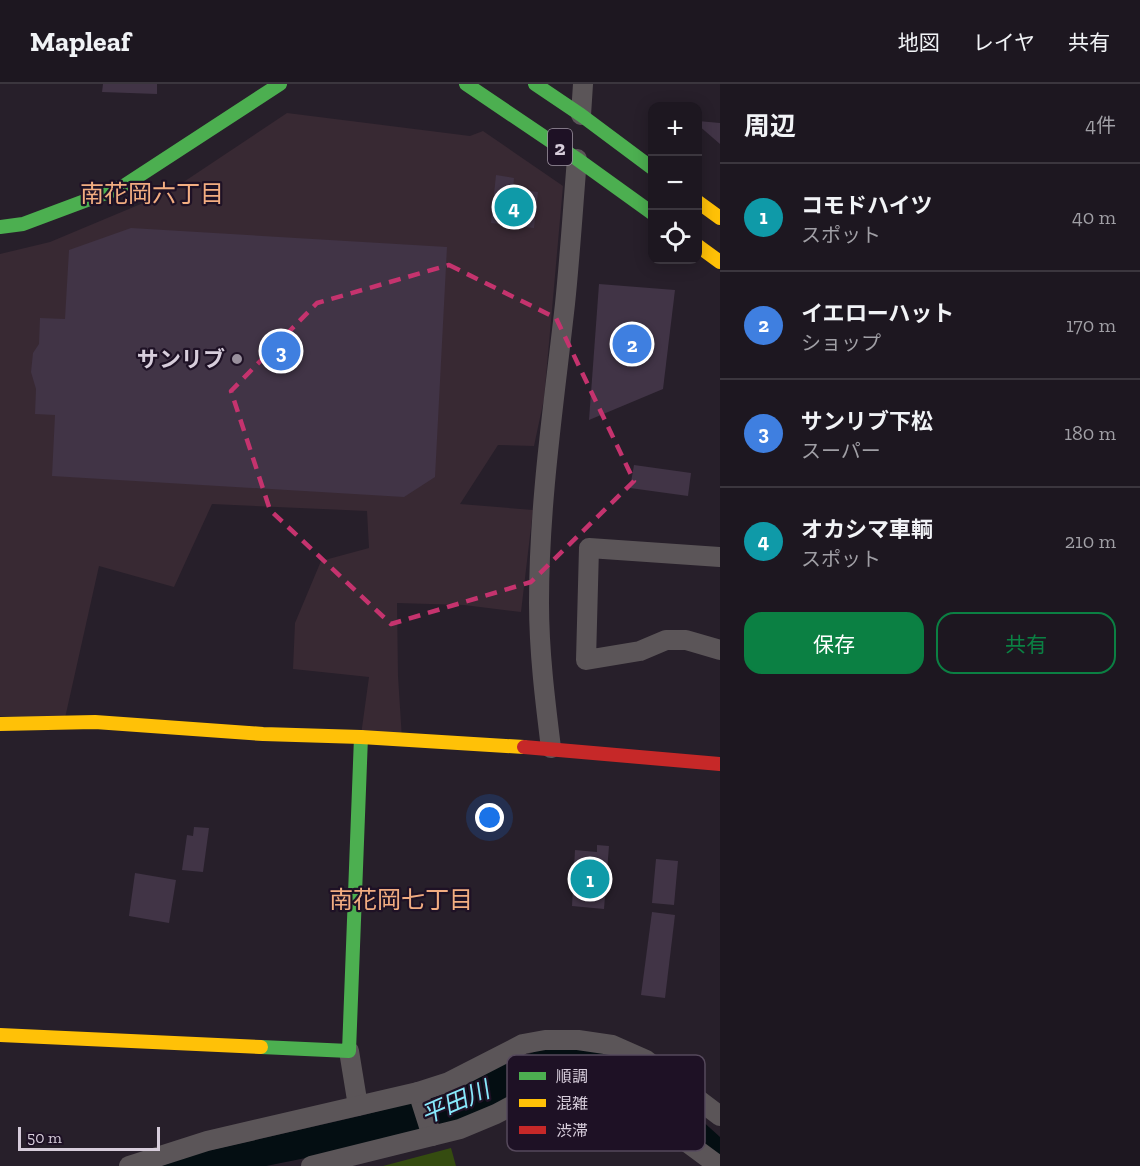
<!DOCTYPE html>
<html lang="ja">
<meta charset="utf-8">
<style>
body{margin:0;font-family:"Zilla Slab","Noto Sans JP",serif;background:#2a242d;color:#f1f3f6}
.controls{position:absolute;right:18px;top:18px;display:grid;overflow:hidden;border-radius:12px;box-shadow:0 3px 15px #0003}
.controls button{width:54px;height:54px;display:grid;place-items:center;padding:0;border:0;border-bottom:2px solid #3b363e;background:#1d1720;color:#f1f3f6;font:30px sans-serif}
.scale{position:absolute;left:18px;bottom:15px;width:142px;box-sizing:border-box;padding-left:6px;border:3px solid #d7cddb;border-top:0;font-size:16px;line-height:21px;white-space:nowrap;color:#d7cddb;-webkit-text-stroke:4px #1e1125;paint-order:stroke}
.you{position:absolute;left:490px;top:734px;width:21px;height:21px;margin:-15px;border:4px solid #fff;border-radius:50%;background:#1a73e8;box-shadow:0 0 0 9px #1a73e833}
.badge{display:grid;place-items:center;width:39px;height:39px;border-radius:50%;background:#0b8043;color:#fff;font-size:20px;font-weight:700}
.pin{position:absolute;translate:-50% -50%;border:3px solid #fff;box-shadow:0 2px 6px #0006}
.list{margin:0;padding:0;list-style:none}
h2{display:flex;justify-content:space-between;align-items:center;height:78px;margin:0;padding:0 24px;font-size:26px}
h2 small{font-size:20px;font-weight:400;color:#a09fa5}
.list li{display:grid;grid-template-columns:39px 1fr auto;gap:18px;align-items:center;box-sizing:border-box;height:108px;padding:0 24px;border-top:2px solid #3b363e}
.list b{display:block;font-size:22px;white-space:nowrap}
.list p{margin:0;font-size:20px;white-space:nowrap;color:#a09fa5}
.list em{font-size:20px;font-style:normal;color:#a09fa5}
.actions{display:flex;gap:12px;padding:18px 24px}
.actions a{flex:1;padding:14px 0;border:2px solid #0b8043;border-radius:18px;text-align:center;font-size:21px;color:#0b8043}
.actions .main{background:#0b8043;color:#fff}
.icon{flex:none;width:33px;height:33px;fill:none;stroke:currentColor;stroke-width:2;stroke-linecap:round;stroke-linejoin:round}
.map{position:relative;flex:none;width:720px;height:1082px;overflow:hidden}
header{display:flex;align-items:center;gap:36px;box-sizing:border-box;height:84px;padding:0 30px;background:#1d1720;border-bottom:2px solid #3b363e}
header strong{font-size:28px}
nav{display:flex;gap:33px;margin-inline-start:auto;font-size:21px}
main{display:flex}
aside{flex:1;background:#1d1720}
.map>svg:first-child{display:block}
.commercial{fill:#382933}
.green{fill:#354c10}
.water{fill:#040e12}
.building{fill:#413446}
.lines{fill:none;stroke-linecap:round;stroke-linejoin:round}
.street{stroke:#5b5558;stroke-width:20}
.fast{stroke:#4caf50;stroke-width:14}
.slow{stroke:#ffc107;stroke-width:14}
.jam{stroke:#c62828;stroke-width:14}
.marked{fill:none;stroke:#c5336e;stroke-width:4.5;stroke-dasharray:12 8;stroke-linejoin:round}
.poi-dot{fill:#99909d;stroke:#1e1125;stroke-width:2}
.labels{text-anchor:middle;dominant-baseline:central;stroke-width:4.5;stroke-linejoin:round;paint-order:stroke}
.shield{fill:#1e1125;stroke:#a095a4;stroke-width:1.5}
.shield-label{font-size:21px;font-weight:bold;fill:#d7cddb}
.poi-label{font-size:22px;font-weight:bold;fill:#d7cddb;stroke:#1e1125;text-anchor:end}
.neighbourhood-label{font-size:24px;fill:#f2ad81;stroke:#1e1125}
.water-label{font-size:24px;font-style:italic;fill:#88e9fc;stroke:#1e1125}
.key{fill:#1e1125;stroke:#56495c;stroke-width:1.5}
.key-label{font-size:16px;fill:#d7cddb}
</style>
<header>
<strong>Mapleaf</strong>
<nav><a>地図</a><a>レイヤ</a><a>共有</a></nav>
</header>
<main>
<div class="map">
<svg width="720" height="1082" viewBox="0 0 720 1082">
<rect width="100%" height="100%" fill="#271f2a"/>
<!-- commercial -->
<path class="commercial" d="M287,29L470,52L483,47L563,102L544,315L534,362L498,361L460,420L533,426L521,528L464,521L397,519L398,592L402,655L361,651L369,593L293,585L295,539L321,477L369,464L367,427L212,420L174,503L99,482L65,634L0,632V170L50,158L167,109Z"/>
<!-- green -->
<path class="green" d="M451,1064L456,1082H383Z"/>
<!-- water -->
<path class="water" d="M582,963L615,973L659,998L720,1053V1072L630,1005L592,988L551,991L487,1027L395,1056L266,1082H161L198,1069L364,1031L447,1009L499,981L542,965Z"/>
<!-- building -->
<g class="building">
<path d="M103,0H157V10L102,8Z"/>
<path d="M698,37L720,39V60L698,41Z"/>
<path d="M496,91L514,94L513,105L538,108L534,144L491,139Z"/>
<path d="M131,144L447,163L435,393L404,413L52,392L55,331L35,330L36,305L31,288L33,269L39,260L40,234L65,235L69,166Z"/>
<path d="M599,200L675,206L663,305L589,336Z"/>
<path d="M634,381L691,389L688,412L630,404Z"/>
<path d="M194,743L209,744L203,788L182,786L187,751L193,752Z"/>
<path d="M597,761L609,762L604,825L572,822L575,766L597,768Z"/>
<path d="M656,775L678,777L674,821L652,819Z"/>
<path d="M135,789L176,796L169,839L129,832Z"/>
<path d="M652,828L675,831L665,914L641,911Z"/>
</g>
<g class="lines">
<!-- street -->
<g class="street">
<path d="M581,31L583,0"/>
<path d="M720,473L589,464L586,576L640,567L666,556H686L720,566"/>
<path d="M551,664C545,616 539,567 539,519C539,418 554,319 565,220C570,172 573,123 577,75"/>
<path d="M349,967L358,1022"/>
<path d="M418,1008L432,1052"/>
<path d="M129,1082L207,1057L418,1008L449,998L523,960L545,956H578L612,961L646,976L720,1032"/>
<path d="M311,1082L460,1045L496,1030L543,1005L562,998L592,999L620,1008L644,1023L681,1054L719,1082"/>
</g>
<!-- fast -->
<g class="fast">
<path d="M466,0L577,75L652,129"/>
<path d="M535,0L581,31L652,84"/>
<path d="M0,143L23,140L122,103L280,0"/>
<path d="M261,963L349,967L361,653"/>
</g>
<!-- slow -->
<g class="slow">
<path d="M698,118L720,134"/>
<path d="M698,162L720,178"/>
<path d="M0,640L95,638L263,650L361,653L524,663"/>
<path d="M0,951L261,963"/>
</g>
<!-- jam -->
<path class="jam" d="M524,663L720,680"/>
</g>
<!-- marked area -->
<path class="marked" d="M449,181L556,234L634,397L531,498L391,540L270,426L231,307L317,219Z"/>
<!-- markers -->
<circle class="poi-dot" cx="237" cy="275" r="6"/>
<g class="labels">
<!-- shield labels -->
<rect class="shield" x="548" y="45" width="24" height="36" rx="4.5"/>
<g class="shield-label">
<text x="560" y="63">2</text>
</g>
<!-- poi labels -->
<g class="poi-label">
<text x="225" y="275">サンリブ</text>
</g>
<!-- neighbourhood labels -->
<g class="neighbourhood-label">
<text x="152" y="109">南花岡六丁目</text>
<text x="401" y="815">南花岡七丁目</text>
</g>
<!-- water labels -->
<g class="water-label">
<text transform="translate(455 1018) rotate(-23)">平田川</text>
</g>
</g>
<!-- legend -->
<rect x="507" y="971" width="198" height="96" rx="9" class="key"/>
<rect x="519" y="988" width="27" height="8" fill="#4caf50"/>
<rect x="519" y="1015" width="27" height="8" fill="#ffc107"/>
<rect x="519" y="1042" width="27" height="8" fill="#c62828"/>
<g class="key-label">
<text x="556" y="998">順調</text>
<text x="556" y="1025">混雑</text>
<text x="556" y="1052">渋滞</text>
</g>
</svg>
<div class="controls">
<button>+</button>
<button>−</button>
<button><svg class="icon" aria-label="locate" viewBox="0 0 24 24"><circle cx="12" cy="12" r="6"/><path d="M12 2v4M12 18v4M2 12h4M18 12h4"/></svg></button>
</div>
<div class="scale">50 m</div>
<div class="you"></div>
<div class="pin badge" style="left:590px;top:795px;background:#0f9aa8">1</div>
<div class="pin badge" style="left:632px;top:260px;background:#3f7fe0">2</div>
<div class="pin badge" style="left:281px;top:267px;background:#3f7fe0">3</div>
<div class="pin badge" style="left:514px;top:123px;background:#0f9aa8">4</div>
</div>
<aside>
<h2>周辺<small>4件</small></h2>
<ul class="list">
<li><span class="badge" style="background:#0f9aa8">1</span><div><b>コモドハイツ</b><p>スポット</p></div><em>40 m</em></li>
<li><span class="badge" style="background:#3f7fe0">2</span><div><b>イエローハット</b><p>ショップ</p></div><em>170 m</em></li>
<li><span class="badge" style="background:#3f7fe0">3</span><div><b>サンリブ下松</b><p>スーパー</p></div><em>180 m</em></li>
<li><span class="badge" style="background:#0f9aa8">4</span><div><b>オカシマ車輌</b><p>スポット</p></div><em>210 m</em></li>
</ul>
<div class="actions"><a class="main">保存</a><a>共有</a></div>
</aside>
</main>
